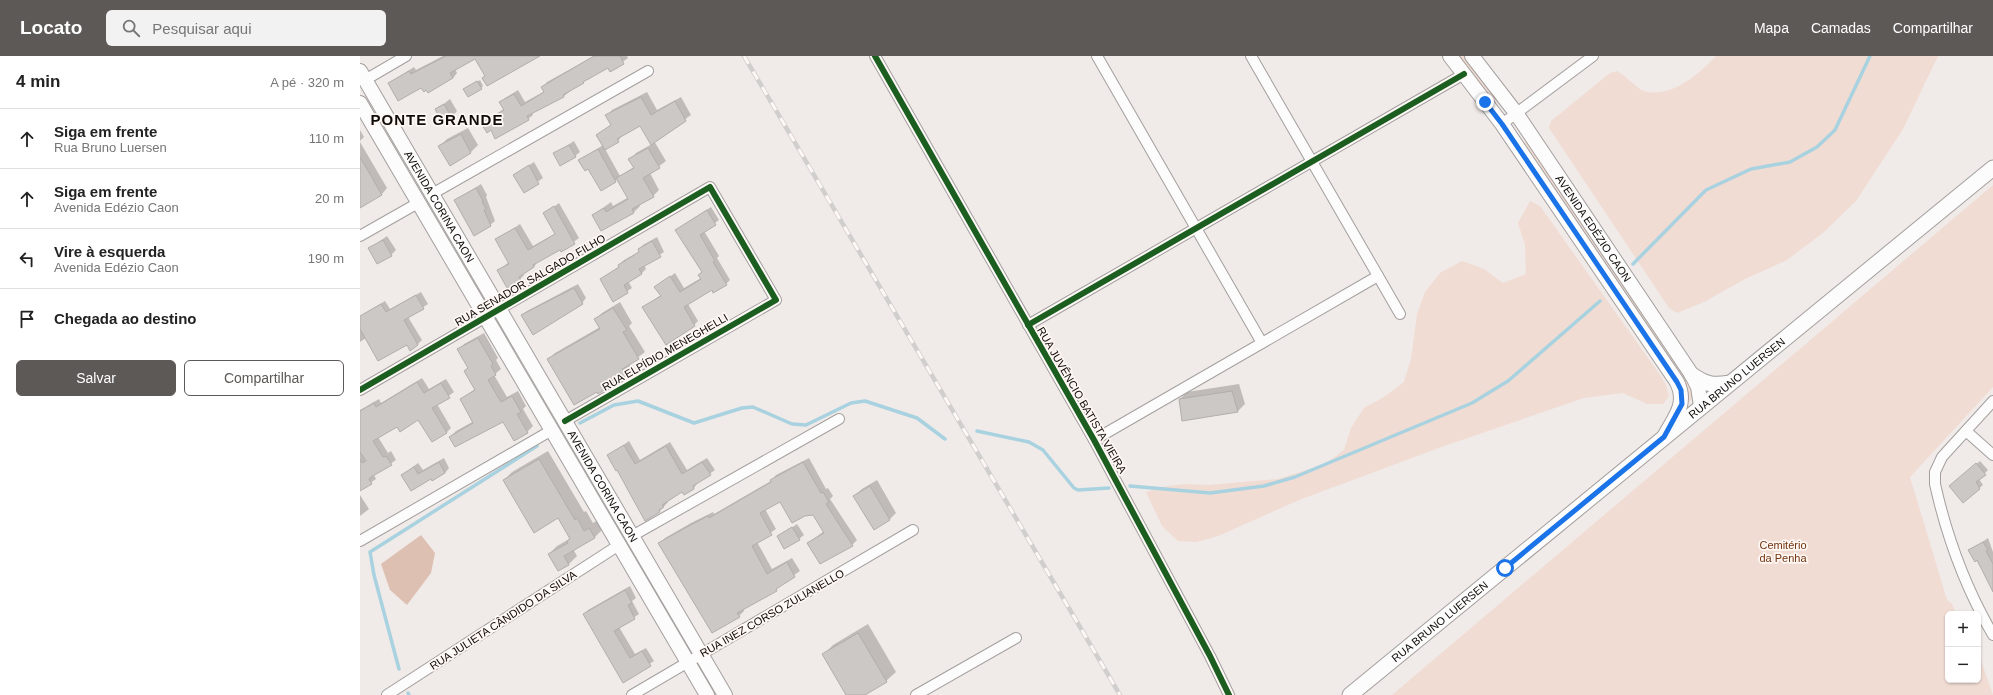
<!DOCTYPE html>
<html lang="pt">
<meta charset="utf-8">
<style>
body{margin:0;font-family:Arial,sans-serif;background:#f2f2f2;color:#222}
.controls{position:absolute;right:12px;bottom:12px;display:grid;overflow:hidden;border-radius:6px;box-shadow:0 1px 3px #0004}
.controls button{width:36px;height:36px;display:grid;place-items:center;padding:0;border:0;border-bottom:1px solid #e0e0e0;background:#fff;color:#222;font:20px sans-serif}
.stop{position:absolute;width:12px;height:12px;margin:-9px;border:3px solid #1a73e8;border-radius:50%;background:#fff}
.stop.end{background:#1a73e8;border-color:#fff;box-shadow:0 1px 4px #0008}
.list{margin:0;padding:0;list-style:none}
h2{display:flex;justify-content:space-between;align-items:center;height:52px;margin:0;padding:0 16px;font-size:17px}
h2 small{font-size:13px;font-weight:400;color:#767676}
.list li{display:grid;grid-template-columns:26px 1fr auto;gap:12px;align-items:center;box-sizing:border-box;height:60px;padding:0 16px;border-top:1px solid #e0e0e0}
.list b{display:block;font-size:15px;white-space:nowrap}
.list p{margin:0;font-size:13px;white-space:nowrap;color:#767676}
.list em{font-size:13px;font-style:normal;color:#767676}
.actions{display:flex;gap:8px;padding:12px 16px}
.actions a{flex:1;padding:9px 0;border:1px solid #5d5957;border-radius:6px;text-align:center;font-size:14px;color:#5d5957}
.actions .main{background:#5d5957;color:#fff}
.icon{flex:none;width:22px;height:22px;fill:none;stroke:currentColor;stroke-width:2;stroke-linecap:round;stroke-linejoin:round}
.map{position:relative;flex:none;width:1633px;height:639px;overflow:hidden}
header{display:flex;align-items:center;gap:24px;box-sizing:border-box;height:56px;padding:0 20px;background:#5d5957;color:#fff}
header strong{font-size:19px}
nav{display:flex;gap:22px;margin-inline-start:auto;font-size:14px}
.search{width:280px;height:36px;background:#f2f2f2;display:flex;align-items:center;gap:10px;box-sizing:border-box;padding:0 14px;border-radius:6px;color:#767676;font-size:15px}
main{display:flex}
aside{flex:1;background:#fff}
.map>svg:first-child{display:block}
.green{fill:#f1dcd3}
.forest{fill:#dec0b2}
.shadow{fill:#0003;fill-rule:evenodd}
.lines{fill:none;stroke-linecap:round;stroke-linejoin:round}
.stream{stroke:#a9d2e0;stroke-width:3.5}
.building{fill:#ccc8c6;stroke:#b2aeac}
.street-casing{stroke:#a39f9d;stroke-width:12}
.secondary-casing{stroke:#a39f9d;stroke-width:16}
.primary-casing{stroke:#a39f9d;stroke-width:17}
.street{stroke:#fdfcfc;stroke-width:10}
.secondary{stroke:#fdfcfc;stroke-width:14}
.primary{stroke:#fdfcfc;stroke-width:15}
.rail-casing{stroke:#d1cfce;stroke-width:4.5}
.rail{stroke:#fff7f3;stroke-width:3;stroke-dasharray:9;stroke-linecap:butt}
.cycleway-casing{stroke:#fff7f3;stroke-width:8}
.cycleway{stroke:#1b5e20;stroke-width:6}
.route{stroke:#1a73e8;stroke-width:5}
.labels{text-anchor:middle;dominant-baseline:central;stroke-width:3.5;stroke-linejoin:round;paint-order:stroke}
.street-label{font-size:11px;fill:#0e0b09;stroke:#fff7f3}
.park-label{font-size:11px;fill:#71330e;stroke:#fff7f3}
.district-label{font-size:15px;font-weight:bold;letter-spacing:1px;fill:#0e0b09;stroke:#fff7f3}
</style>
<header>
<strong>Locato</strong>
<div class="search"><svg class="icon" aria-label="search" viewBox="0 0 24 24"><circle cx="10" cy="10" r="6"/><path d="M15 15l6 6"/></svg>Pesquisar aqui</div>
<nav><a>Mapa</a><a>Camadas</a><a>Compartilhar</a></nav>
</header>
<main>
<aside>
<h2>4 min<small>A pé · 320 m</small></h2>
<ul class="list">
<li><svg class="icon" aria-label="ahead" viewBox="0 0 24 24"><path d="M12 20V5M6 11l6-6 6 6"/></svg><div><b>Siga em frente</b><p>Rua Bruno Luersen</p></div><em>110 m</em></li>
<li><svg class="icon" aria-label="ahead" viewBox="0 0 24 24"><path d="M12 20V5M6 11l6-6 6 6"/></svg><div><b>Siga em frente</b><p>Avenida Edézio Caon</p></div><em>20 m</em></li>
<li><svg class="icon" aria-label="left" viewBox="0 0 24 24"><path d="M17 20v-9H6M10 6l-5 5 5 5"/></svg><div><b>Vire à esquerda</b><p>Avenida Edézio Caon</p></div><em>190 m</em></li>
<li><svg class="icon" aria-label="arrive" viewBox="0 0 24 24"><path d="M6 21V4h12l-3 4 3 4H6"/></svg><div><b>Chegada ao destino</b></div></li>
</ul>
<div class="actions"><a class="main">Salvar</a><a>Compartilhar</a></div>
</aside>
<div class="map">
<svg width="1633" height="639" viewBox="0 0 1633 639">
<rect width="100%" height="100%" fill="#f0eae8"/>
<!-- green -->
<g class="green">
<path d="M1097,0H1104L1136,43L1134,46Z"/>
<path d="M1356,0H1578L1543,73L1496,145L1464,176L1427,204L1385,223L1344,246L1317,257L1309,252L1189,72L1191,65L1250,17L1257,15C1265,19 1277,33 1284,35C1311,43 1339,18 1356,0Z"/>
<path d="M1165,86H1167L1332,331L1333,340L1330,345L1328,346L1326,331L1324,325L1163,88Z"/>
<path d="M1633,129V331L1550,421L1587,544L1592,548L1596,558H1588V624H1618V596L1633,639H1032Z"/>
<path d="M1170,145L1180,150L1300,319L1306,329L1309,340L1303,348H1287L1263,337L1224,342L1084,390L939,444L858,480L836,486L818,485L802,470L786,436L801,431L824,428L848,429L918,423L965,408L984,394L991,372L1004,352L1024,341L1044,326L1051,303L1057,258L1065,236L1080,217L1102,205L1124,213L1143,227L1166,218L1165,189L1158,167Z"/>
</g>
<!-- forest -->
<path class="forest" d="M61,479L75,497L71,517L47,549L30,534L21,508Z"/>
<!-- shadow -->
<g class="shadow">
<path d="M83,0H114L95,13L97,17L93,22L62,30L29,27L54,11L56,14Z"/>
<path d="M234,0H267L268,2L250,15L248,11L227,22L204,40L172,57L173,59L168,63L131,73L122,67L144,53L141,46L145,42L158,34L165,46L185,35L183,31L187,26Z"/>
<path d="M120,24L123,30L121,32L104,33Z"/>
<path d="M287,36L297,54L321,41L331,59L294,85L306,105L290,117L299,134L293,140L279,148L280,150L274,156L242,174L233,159L251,146L253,150L269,141L258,123L241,133L229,111L220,104L243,89L237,79L252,68L247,60L252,54ZM280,68L292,88L276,97L270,104L274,111L260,120L245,93L258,85L263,78Z"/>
<path d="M90,43L97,55L91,62L76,54Z"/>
<path d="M108,72L118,89L111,96L90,108L80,90L87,83Z"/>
<path d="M0,74L4,81L0,85Z"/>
<path d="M214,85L220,96L215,100L194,98Z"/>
<path d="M0,86L27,132L22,138L0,151Z"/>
<path d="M174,106L183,122L164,135L154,119Z"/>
<path d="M121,128L127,139L126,141L135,165L130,169L96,144Z"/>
<path d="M199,147L219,182L201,195L200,193L178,205L174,211L163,217L164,219L160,223L139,214L149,206L136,184L160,168L173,190L196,177L184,158Z"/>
<path d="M351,151L359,164L344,175L359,200L357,202L370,224L366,228L352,233L328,248L338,265L334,269L283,251L301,239L296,231L315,217L324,232L341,222L339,219L342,216L316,174Z"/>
<path d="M27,180L36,194L31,199L10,192Z"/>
<path d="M297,181L304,196L284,209L286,213L282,217L268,225L272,232L254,244L241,223L260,210L259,209L264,204L280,195L279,193L283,189Z"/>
<path d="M218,228L226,242L222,247L162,259L167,255Z"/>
<path d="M61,236L68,248L48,261L62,284L58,288L6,282L0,286V260L25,245L30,253Z"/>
<path d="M260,246L272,267L269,270L285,296L269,308L272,313L266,320L239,336L189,303L195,297L240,271L236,263L242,257Z"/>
<path d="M124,277L138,302L136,304L141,313L134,319L147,341L158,335L166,350L163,353L173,370L167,376L143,365L90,381L96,375L114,365L101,343L115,333L105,315L109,311L99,294L104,288Z"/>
<path d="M62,322L69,333L86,323L94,336L77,348L91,372L86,377L58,363L37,370L18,381L28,397L31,395L36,404L14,419L16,423L0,434V354L19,343L21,347Z"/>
<path d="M879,328L885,348L878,355L820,343L827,336Z"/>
<path d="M269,385L280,404L310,386L327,414L347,402L355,414L338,426L334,432L324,438L322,435L307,444L308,446L300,455L258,413L248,400Z"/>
<path d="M188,395L224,456L226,455L233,467L238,464L243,473L235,481L213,493L217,500L209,508L198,514L189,498L197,490L211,482L198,461L144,424L152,416Z"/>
<path d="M84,402L89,412L85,417L71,421L42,419L58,407L63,414Z"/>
<path d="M449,402L466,433L468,432L473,440L470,443L497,484L492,489L448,487L464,475L454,457L420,444L405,453L416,473L397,486L412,513L432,502L440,515L421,528L416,534L383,553L384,555L379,560L353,576L300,487L305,482L331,467L353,456L354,458L411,425L416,419Z"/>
<path d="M1620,405L1628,414L1619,423L1623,429L1603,446L1594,427Z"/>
<path d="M517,424L536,457L529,464L494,440L502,433Z"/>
<path d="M0,439L9,453L0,460Z"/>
<path d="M437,468L444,479L439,483L418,481Z"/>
<path d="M1628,482L1633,496V527L1609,495Z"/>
<path d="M270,530L276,542L272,545L279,558L259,571L275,598L286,592L294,605L263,626L224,558L228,554Z"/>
<path d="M508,568L536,616L526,625L503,639H487L463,599L473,589Z"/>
</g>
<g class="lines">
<!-- stream -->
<g class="stream">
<path d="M1273,208L1346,134L1391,113L1430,106L1457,91L1475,74L1510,0"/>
<path d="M220,367L254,349L278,345L334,367L382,352L393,351L432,368L446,369L491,347L505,345L557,362L585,383"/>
<path d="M617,375L669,386L683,394L714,432L718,434L749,432"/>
<path d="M770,430L850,437L904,430L935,421L1112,347L1148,325L1240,245"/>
<path d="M39,613L14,519L10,496L177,390"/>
<path d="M48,637L49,639"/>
</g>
</g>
<!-- building -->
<g class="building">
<path d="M86,0H180L127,30L122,22L125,20L115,3L90,17L93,22L68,37L66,34L64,36L61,32L38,45L28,27L49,15L51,18Z"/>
<path d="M234,0H260L264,8L250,16L248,12L223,26L224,27L203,39L204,41L167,60L169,64L135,83L131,74L127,77L121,67L144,54L139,46L154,38L161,50L184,36L181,31Z"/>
<path d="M117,25L122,33L108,41L103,33Z"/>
<path d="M281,41L291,59L315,45L326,65L291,89L280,70L257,83L259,86L245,94L236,79L251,69L245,59Z"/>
<path d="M84,48L92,62L83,68L75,53Z"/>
<path d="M101,78L111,97L90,110L78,90Z"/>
<path d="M209,89L216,101L200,110L193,97Z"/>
<path d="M288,92L300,112L283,122L294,141L272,153L274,157L241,175L232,159L244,152L246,156L268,143L256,122L274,112L268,103Z"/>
<path d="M238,93L256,126L241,135L228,113L225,115L218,104Z"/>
<path d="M0,101L22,139L0,152Z"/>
<path d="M169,109L179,128L164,137L153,119Z"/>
<path d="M116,132L123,145L122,146L126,153L124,154L131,170L114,180L94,144Z"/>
<path d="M194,150L215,188L201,196L200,194L173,209L174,211L159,221L161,224L147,232L137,214L149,208L135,183L155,172L168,194L195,178L183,157Z"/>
<path d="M347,154L356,169L340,179L355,205L353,206L367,229L353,237L352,234L324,251L335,270L306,289L282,251L301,240L294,231L310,220L320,236L341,223L338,219L342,216L315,174Z"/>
<path d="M23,184L32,200L17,208L8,192Z"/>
<path d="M292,185L301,201L279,213L282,218L264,229L268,237L253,246L240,223L259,211L258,209L279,196L278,193Z"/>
<path d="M214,232L223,248L173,279L161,259Z"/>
<path d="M56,239L64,253L44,264L58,289L50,295L47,289L18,305L0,273V260L21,248L26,256Z"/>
<path d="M253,252L267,274L263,276L279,303L262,313L266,320L238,338L237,336L214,349L187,303L240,273L234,263Z"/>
<path d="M118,282L133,308L131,310L136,319L128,324L141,346L152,340L161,356L157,358L168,377L154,385L143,366L95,391L89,381L113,367L100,343L115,334L104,315L108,312L97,293Z"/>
<path d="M57,326L64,337L81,327L90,342L72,352L87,377L72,386L58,364L40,376L37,371L13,385L23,401L26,400L32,409L11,421L9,423L12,428L0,435V403L2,407L6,405L0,396V355L14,347L16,351Z"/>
<path d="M872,335L878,356L822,365L819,343Z"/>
<path d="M264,389L275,408L306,390L322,418L342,406L351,419L333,430L334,433L324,439L322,436L302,449L304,451L299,454L300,456L285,465L257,414L256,415L247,399Z"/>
<path d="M179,403L215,464L217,462L224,475L229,472L235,482L204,500L209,509L198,515L188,498L208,487L207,485L210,483L198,462L174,477L143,424Z"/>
<path d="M79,406L85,417L72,425L71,423L51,435L41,419L54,411L58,418Z"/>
<path d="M443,406L461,437L463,436L469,446L466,448L493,490L460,508L447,487L464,477L453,459L445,460L432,467L420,446L400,457L412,479L392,490L407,518L427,506L435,521L416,533L417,535L377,557L380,561L352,577L298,487L325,472L348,460L349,462L411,426L410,424Z"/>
<path d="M1616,407L1626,419L1616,426L1620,433L1603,447L1589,430Z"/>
<path d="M510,430L530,464L514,474L493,440Z"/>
<path d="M432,471L440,484L424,493L417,480Z"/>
<path d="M1623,486L1628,494L1626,495L1633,508V536L1617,504L1615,506L1608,494Z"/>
<path d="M265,534L272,547L268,549L275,563L254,575L270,602L282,595L291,610L263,627L223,558Z"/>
<path d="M498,577L527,626L505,639H486L462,598Z"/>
</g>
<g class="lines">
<!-- street casing -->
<g class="street-casing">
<g id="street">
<path d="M515,0L734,384L850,600L869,639"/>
<path d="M737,0L902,287"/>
<path d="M891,0L1040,258"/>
<path d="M5,24L46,0"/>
<path d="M1142,68L1233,0"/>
<path d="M72,138L288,15"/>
<path d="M0,180L58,147"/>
<path d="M668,269L1104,18"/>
<path d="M0,334L350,131L416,244L205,365"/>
<path d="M1633,345L1582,401L1575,416V428C1587,482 1605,531 1633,579"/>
<path d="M1606,375L1633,399"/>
<path d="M734,384L1018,220"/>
<path d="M272,480L479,363"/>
<path d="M0,485L192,374"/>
<path d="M27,639L259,489"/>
<path d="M272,639L553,474"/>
<path d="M556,639L656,582"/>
</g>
</g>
<!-- secondary casing -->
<g class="secondary-casing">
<g id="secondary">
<path d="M1090,0L1142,68L1317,326C1328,348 1314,362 1304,381"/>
<path id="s1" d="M1112,0L1156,57L1332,319L1338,331L1341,350"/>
<path id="s2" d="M0,15L365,639"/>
<path d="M0,47L347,639"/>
</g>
</g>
<!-- primary casing -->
<g class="primary-casing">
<g id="primary">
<path d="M1332,319C1345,328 1353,330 1369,327"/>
<path id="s3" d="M990,639L1633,112"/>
</g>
</g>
<!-- street -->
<use href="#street" class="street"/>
<!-- secondary -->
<use href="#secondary" class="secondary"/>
<!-- primary -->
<use href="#primary" class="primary"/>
<!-- rail casing -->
<g class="rail-casing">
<path id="rail" d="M384,0L760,639"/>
</g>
<!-- rail -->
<use href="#rail" class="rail"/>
<!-- cycleway casing -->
<g class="cycleway-casing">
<g id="cycleway">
<path d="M515,0L734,384L850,600L869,639"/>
<path d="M668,269L1104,18"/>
<path d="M0,334L350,131L416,244L205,365"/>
</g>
</g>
<!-- cycleway -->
<use href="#cycleway" class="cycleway"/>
</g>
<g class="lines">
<!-- route -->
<path class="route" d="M1125,46L1142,68L1317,326L1321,334L1322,348L1304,381L1145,512"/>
</g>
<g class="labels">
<!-- street labels -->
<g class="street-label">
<text stroke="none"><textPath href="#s2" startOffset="157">AVENIDA CORINA CAON</textPath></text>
<text stroke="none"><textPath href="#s1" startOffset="211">AVENIDA EDÉZIO CAON</textPath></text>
<text transform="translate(170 224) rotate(-30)">RUA SENADOR SALGADO FILHO</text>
<text transform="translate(305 296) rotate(-30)">RUA ELPÍDIO MENEGHELLI</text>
<text stroke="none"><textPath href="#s3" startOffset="500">RUA BRUNO LUERSEN</textPath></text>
<text transform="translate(722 344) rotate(60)">RUA JUVÊNCIO BATISTA VIEIRA</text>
<text stroke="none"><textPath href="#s2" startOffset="481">AVENIDA CORINA CAON</textPath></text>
<text transform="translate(412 557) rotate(-30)">RUA INEZ CORSO ZULIANELLO</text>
<text transform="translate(143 564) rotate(-33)">RUA JULIETA CÂNDIDO DA SILVA</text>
<text stroke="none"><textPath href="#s3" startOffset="116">RUA BRUNO LUERSEN</textPath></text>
</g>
<!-- park labels -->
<g class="park-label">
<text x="1423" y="489">Cemitério<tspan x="1423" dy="13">da Penha</tspan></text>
</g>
<!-- district labels -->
<g class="district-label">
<text x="77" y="63">PONTE GRANDE</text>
</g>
</g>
</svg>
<div class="controls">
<button>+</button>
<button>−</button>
</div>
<div class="stop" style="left:1145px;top:512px"></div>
<div class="stop end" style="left:1125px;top:46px"></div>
</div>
</main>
